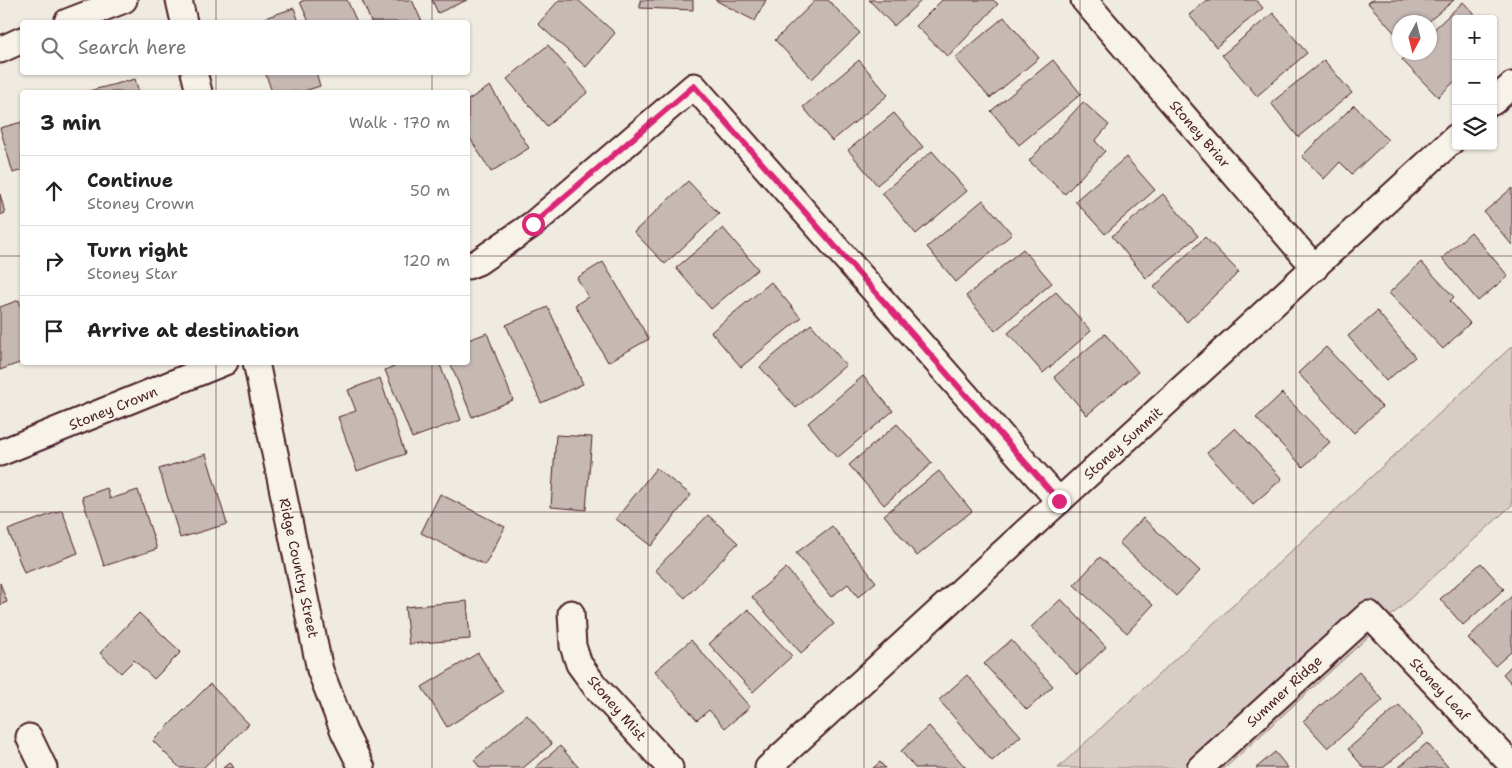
<!DOCTYPE html>
<meta charset="utf-8">
<style>
body{margin:0;font-family:"Shantell Sans",sans-serif;background:#f6f6f6;color:#222}
.controls{position:absolute;right:15px;top:15px;display:grid;overflow:hidden;border-radius:5px;box-shadow:0 1px 4px #0004}
.controls button{width:45px;height:45px;display:grid;place-items:center;padding:0;border:0;border-bottom:1px solid #e0e0e0;background:#fff;color:#222;font:25px sans-serif}
.compass{position:absolute;left:1392px;top:15px;width:45px;height:45px;border-radius:50%;background:#fff;box-shadow:0 1px 4px #0004;rotate:187deg}
.stop{position:absolute;width:15px;height:15px;margin:-11px;border:4px solid #db2777;border-radius:50%;background:#fff}
.stop.end{background:#db2777;border-color:#fff;box-shadow:0 1px 5px #0008}
.list{margin:0;padding:0;list-style:none}
h2{display:flex;justify-content:space-between;align-items:center;height:65px;margin:0;padding:0 20px;font-size:21px}
h2 small{font-size:16px;font-weight:400;color:#767676}
.list li{display:grid;grid-template-columns:32px 1fr auto;gap:15px;align-items:center;box-sizing:border-box;height:70px;padding:0 20px;border-top:1px solid #e0e0e0}
.list b{display:block;font-size:19px;white-space:nowrap}
.list p{margin:0;font-size:16px;white-space:nowrap;color:#767676}
.list em{font-size:16px;font-style:normal;color:#767676}
.icon{flex:none;width:28px;height:28px;fill:none;stroke:currentColor;stroke-width:2;stroke-linecap:round;stroke-linejoin:round}
.map{position:relative;flex:none;width:1512px;height:768px;overflow:hidden}
.search{position:absolute;background:#fff;box-shadow:0 1px 4px #0004;left:20px;top:20px;width:450px;height:55px;display:flex;align-items:center;gap:12px;box-sizing:border-box;padding:0 18px;border-radius:5px;color:#767676;font-size:19px}
.panel{position:absolute;background:#fff;box-shadow:0 1px 4px #0004;left:20px;top:90px;width:450px;height:275px;border-radius:5px}
.map>svg:first-child{display:block}
.green{fill:#d8cdc6;stroke:#917678}
.building{fill:#c6b8b3;stroke:#4a1f2b}
.lines{fill:none;stroke-linecap:round;stroke-linejoin:round}
.street-casing{stroke:#4a1f2b;stroke-width:29}
.street{stroke:#f7f3e8;stroke-width:25}
.route{stroke:#db2777;stroke-width:6}
.grid{fill:none;stroke:#4a1f2b;stroke-width:1;stroke-opacity:0.55}
.labels{text-anchor:middle;dominant-baseline:central;stroke-width:4;stroke-linejoin:round;paint-order:stroke}
.street-label{font-size:14px;fill:#4a1f2b;stroke:#f7f3e8}
</style>
<div class="map">
<svg width="1512" height="768" viewBox="0 0 1512 768">
<rect width="100%" height="100%" fill="#f0ebe0"/>
<filter id="ink" filterUnits="userSpaceOnUse"><feTurbulence type="fractalNoise" baseFrequency=".02" numOctaves="2"/><feDisplacementMap in="SourceGraphic" scale="10" xChannelSelector="R" yChannelSelector="G"/><feConvolveMatrix kernelMatrix="1 2 1 2 8 2 1 2 1" color-interpolation-filters="sRGB"/></filter>
<g filter="url(#ink)">
<!-- green -->
<path class="green" d="M1512,346V505L1225,768H1058Z"/>
<!-- building -->
<g class="building">
<path d="M305,0H347L357,22H309L300,2Z"/>
<path d="M362,0H412L422,22H371Z"/>
<path d="M432,0H467L438,13Z"/>
<path d="M559,0H578L615,33L586,67L538,24Z"/>
<path d="M640,0H693V10L640,8Z"/>
<path d="M715,0H766L755,21Z"/>
<path d="M816,0H828L860,33L812,79L775,40Z"/>
<path d="M869,0H922L894,26Z"/>
<path d="M942,0H993L998,4L948,57L916,26Z"/>
<path d="M1207,0H1256L1263,8L1216,47L1189,15Z"/>
<path d="M1372,0H1454L1428,22H1400V39L1368,3Z"/>
<path d="M1463,2L1479,19H1456V80L1438,97L1402,60L1409,52H1430V33Z"/>
<path d="M294,8L299,22H253Z"/>
<path d="M1273,13L1307,53L1257,96L1222,55Z"/>
<path d="M1004,17L1039,58L990,98L955,58Z"/>
<path d="M548,45L588,92L547,126L507,79Z"/>
<path d="M859,60L888,95L832,141L803,107Z"/>
<path d="M1053,60L1081,94L1019,145L991,111Z"/>
<path d="M1324,60L1352,93L1298,137L1271,103Z"/>
<path d="M265,72H316L320,86L301,92H272Z"/>
<path d="M135,79L139,92H85Z"/>
<path d="M490,86L529,148L491,172L468,135V100Z"/>
<path d="M1083,102L1109,125L1095,141L1105,151L1065,194L1029,161Z"/>
<path d="M1354,105L1388,140L1352,174L1340,162L1324,179L1302,156Z"/>
<path d="M894,113L923,147L877,185L848,150Z"/>
<path d="M22,122V170L13,173L0,128Z"/>
<path d="M932,151L967,191L916,234L882,193Z"/>
<path d="M1126,157L1155,190L1105,234L1075,201Z"/>
<path d="M688,181L719,214L665,264L634,232Z"/>
<path d="M1512,188V245L1484,212Z"/>
<path d="M0,194L5,213L0,215Z"/>
<path d="M1163,194L1198,236L1146,278L1112,236Z"/>
<path d="M983,200L1012,234L956,282L927,247Z"/>
<path d="M723,228L758,269L711,309L676,268Z"/>
<path d="M1471,232L1508,276L1478,301L1442,258Z"/>
<path d="M1205,237L1239,272L1187,322L1154,287Z"/>
<path d="M1023,249L1052,283L995,331L966,296Z"/>
<path d="M603,262L649,339L608,362L575,305L588,297L577,278Z"/>
<path d="M1421,262L1454,297L1450,301L1470,323L1443,349L1389,293Z"/>
<path d="M771,282L801,318L741,367L711,332Z"/>
<path d="M1056,292L1091,331L1043,373L1008,333Z"/>
<path d="M19,300L22,311V362L0,370V307Z"/>
<path d="M548,307L583,384L541,403L506,325Z"/>
<path d="M1377,311L1415,357L1386,381L1348,336Z"/>
<path d="M811,324L846,365L796,408L760,367Z"/>
<path d="M487,333L513,400L472,417L450,362H468V340Z"/>
<path d="M1105,334L1138,372L1087,415L1054,377Z"/>
<path d="M1326,347L1382,407L1354,433L1298,373Z"/>
<path d="M403,362H439L461,420L412,438L385,370Z"/>
<path d="M863,376L893,411L837,458L808,423Z"/>
<path d="M380,378L405,454L357,471L338,417L356,411L348,390Z"/>
<path d="M1282,393L1330,442L1303,467L1256,418Z"/>
<path d="M897,424L932,463L884,505L849,465Z"/>
<path d="M1235,428L1282,479L1253,504L1207,453Z"/>
<path d="M556,435L592,437L586,510L551,507Z"/>
<path d="M206,454L227,524L180,538L159,469Z"/>
<path d="M656,468L691,495L651,546L616,519Z"/>
<path d="M939,471L972,511L917,556L884,515Z"/>
<path d="M107,488L110,499L138,490L157,549L104,566L82,497Z"/>
<path d="M440,494L505,527L485,565L421,533Z"/>
<path d="M62,510L78,553L24,573L8,530Z"/>
<path d="M708,515L738,543L685,598L655,570Z"/>
<path d="M1143,518L1200,571L1176,596L1119,543Z"/>
<path d="M832,526L876,582L858,597L848,584L831,597L796,553Z"/>
<path d="M1100,557L1153,605L1127,633L1074,585Z"/>
<path d="M1481,563L1504,589L1463,625L1440,599Z"/>
<path d="M786,568L834,624L801,653L752,597Z"/>
<path d="M0,583L7,602L0,605Z"/>
<path d="M1512,596V651L1495,666L1468,638Z"/>
<path d="M1061,599L1106,647L1077,675L1031,627Z"/>
<path d="M467,601L470,639L409,644L405,607Z"/>
<path d="M748,609L792,656L753,692L709,644Z"/>
<path d="M139,613L181,652L154,679L134,660L121,673L100,653Z"/>
<path d="M691,640L750,707L725,728L709,710L697,720L655,671Z"/>
<path d="M1011,640L1053,686L1027,710L984,664Z"/>
<path d="M478,653L503,692L447,727L422,687Z"/>
<path d="M1512,665V684L1503,674Z"/>
<path d="M1359,672L1383,700L1328,748L1303,721Z"/>
<path d="M967,675L1021,736L992,761L939,700Z"/>
<path d="M210,684L249,724L203,768H180L153,741Z"/>
<path d="M1399,705L1424,734L1383,768H1364L1348,749Z"/>
<path d="M527,715L552,744L523,768H480L474,760Z"/>
<path d="M929,726L966,768H915L901,751Z"/>
<path d="M1427,743L1449,768H1398Z"/>
<path d="M560,746L579,768H535Z"/>
<path d="M1275,752L1288,768H1256Z"/>
<path d="M230,762L234,768H223Z"/>
<path d="M880,762L885,768H873Z"/>
</g>
<g class="lines">
<!-- street casing -->
<g class="street-casing">
<g id="street">
<path d="M179,0L184,22"/>
<path d="M1084,0L1315,268"/>
<path d="M67,22L124,0"/>
<path d="M0,50L22,40"/>
<path d="M194,72L199,92"/>
<path d="M1493,102L1512,85"/>
<path d="M468,266L478,262L533,224L694,86L1059,501"/>
<path d="M256,362L320,670L344,732L362,768"/>
<path d="M0,453L225,362"/>
<path d="M571,613L573,646L579,664L595,686L670,768"/>
<path d="M29,737L44,768"/>
<path d="M768,768L1456,137"/>
<path d="M1200,768L1369,614L1512,765"/>
</g>
</g>
<!-- street -->
<use href="#street" class="street"/>
</g>
</g>
<g class="lines" filter="url(#ink)">
<!-- route -->
<path class="route" d="M533,224L694,86L1059,501"/>
</g>
<!-- grid -->
<path class="grid" d="M216,0V22M432,0V22M648,0V768M864,0V768M1080,0V768M1296,0V768M216,72V92M432,72V92M0,256H22M468,256H1512M216,362V768M432,362V768M0,512H1512"/>
<g class="labels">
<!-- street labels -->
<g class="street-label">
<text transform="translate(1200 134) rotate(49)">Stoney Briar</text>
<text transform="translate(113 408) rotate(-22)">Stoney Crown</text>
<text transform="translate(1123 443) rotate(-42)">Stoney Summit</text>
<text transform="translate(299 568) rotate(78)">Ridge Country Street</text>
<text transform="translate(1440 689) rotate(47)">Stoney Leaf</text>
<text transform="translate(1284 691) rotate(-43)">Summer Ridge</text>
<text transform="translate(617 708) rotate(49)">Stoney Mist</text>
</g>
</g>
</svg>
<div class="controls">
<button>+</button>
<button>−</button>
<button><svg class="icon" aria-label="layers" viewBox="0 0 24 24"><path d="M12 4l9 5-9 5-9-5zM3 14l9 5 9-5"/></svg></button>
</div>
<svg class="compass" viewBox="-18 -18 36 36"><path d="M0-13l5 13h-10z" fill="#e53935"/><path d="M0 13l5-13h-10z" fill="#767676"/></svg>
<div class="stop" style="left:533px;top:224px"></div>
<div class="stop end" style="left:1059px;top:501px"></div>
<div class="search"><svg class="icon" aria-label="search" viewBox="0 0 24 24"><circle cx="10" cy="10" r="6"/><path d="M15 15l6 6"/></svg>Search here</div>
<section class="panel">
<h2>3 min<small>Walk · 170 m</small></h2>
<ul class="list">
<li><svg class="icon" aria-label="ahead" viewBox="0 0 24 24"><path d="M12 20V5M6 11l6-6 6 6"/></svg><div><b>Continue</b><p>Stoney Crown</p></div><em>50 m</em></li>
<li><svg class="icon" aria-label="right" viewBox="0 0 24 24"><path d="M7 20v-9h11M14 6l5 5-5 5"/></svg><div><b>Turn right</b><p>Stoney Star</p></div><em>120 m</em></li>
<li><svg class="icon" aria-label="arrive" viewBox="0 0 24 24"><path d="M6 21V4h12l-3 4 3 4H6"/></svg><div><b>Arrive at destination</b></div></li>
</ul>
</section>
</div>
